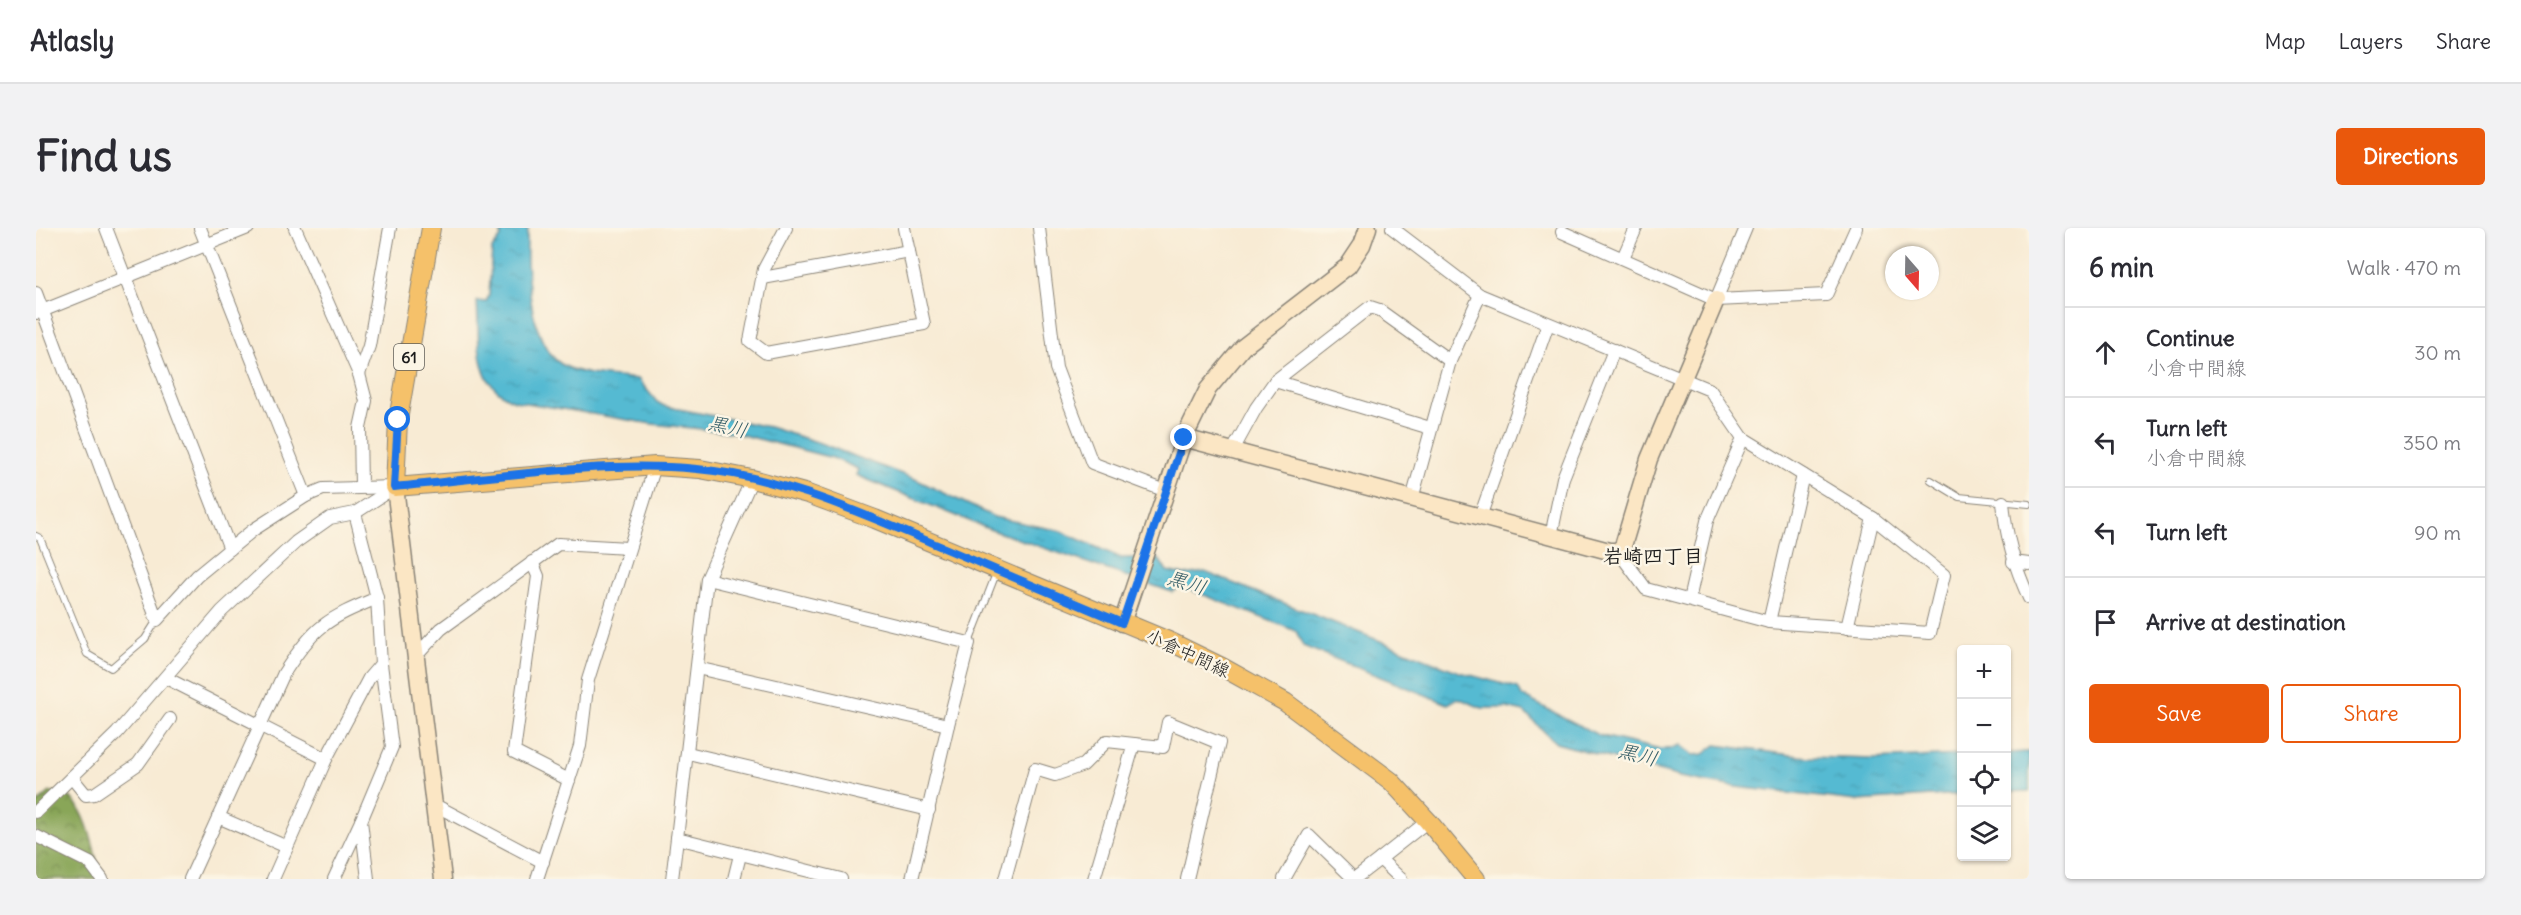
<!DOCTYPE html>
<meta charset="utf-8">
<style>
body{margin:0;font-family:Delius,"Klee One",sans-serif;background:#f2f2f3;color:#2b2b33}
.controls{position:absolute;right:18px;bottom:18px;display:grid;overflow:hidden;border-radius:6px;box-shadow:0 2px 4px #0004}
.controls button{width:54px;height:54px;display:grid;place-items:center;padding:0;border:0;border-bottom:2px solid #e1e1e2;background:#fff;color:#2b2b33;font:30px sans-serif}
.compass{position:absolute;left:1849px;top:18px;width:54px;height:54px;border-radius:50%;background:#fff;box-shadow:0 2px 4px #0004;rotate:160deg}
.stop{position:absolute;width:18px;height:18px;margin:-14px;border:4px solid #1a73e8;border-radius:50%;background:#fff}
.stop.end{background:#1a73e8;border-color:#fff;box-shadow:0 2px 6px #0008}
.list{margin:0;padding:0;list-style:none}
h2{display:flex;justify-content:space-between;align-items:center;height:78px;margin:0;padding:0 24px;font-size:26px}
h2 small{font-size:20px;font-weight:400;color:#7c7c81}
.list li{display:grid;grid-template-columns:39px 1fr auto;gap:18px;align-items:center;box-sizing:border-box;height:90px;padding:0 24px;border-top:2px solid #e1e1e2}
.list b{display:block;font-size:22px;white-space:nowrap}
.list p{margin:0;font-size:20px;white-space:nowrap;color:#7c7c81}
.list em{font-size:20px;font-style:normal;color:#7c7c81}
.actions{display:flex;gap:12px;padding:18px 24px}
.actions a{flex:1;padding:14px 0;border:2px solid #ea580c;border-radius:6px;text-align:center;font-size:21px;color:#ea580c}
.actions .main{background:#ea580c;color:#fff}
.icon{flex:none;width:33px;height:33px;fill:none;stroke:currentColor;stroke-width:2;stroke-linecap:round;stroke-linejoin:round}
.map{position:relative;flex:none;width:1993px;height:651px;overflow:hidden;border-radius:6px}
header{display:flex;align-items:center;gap:36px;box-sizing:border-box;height:84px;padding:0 30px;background:#fff;border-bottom:2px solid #e1e1e2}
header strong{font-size:28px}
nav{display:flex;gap:33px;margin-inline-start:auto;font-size:21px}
.intro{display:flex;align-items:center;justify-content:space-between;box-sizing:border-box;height:144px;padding:0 36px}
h1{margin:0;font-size:42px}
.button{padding:15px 27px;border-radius:6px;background:#ea580c;color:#fff;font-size:21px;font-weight:700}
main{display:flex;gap:36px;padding:0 36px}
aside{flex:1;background:#fff;border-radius:6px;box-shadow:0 2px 4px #0004}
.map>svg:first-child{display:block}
.forest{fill:url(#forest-crowns);stroke:#52613a;stroke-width:1.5}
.water{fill:url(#water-ripples);stroke:#386b77;stroke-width:1.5}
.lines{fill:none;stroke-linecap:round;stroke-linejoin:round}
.lane-casing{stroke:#8a8478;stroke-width:8}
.street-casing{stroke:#8a8478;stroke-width:14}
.secondary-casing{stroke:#8a8478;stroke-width:19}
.primary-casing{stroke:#8a8478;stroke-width:20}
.lane{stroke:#fff;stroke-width:6}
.street{stroke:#fff;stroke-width:12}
.secondary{stroke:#fbe6c4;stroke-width:16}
.primary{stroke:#f5c16b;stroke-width:18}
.route{stroke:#1a73e8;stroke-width:8}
.labels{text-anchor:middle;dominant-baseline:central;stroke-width:5;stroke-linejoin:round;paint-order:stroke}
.shield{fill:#fcf5e5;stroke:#5f5d58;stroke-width:1.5}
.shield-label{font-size:16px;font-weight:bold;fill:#1c1c1c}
.street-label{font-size:18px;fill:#1c1c1c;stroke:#fcf5e5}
.water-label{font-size:20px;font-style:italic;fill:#325b65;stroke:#fcf5e5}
.neighbourhood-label{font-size:20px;font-weight:bold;fill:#1c1c1c;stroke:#fcf5e5}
</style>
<header>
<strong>Atlasly</strong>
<nav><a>Map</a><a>Layers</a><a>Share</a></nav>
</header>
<div class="intro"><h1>Find us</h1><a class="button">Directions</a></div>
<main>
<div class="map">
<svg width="1993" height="651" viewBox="0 0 1993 651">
<defs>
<pattern id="forest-crowns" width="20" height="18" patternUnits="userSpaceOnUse" patternTransform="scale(1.5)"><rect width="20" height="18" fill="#89a658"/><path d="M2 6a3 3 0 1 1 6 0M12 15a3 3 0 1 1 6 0" fill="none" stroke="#6f8648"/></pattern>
<pattern id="water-ripples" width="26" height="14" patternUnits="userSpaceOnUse" patternTransform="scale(1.5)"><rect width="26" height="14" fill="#54bad2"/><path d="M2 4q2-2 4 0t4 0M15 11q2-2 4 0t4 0" fill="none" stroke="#499fb4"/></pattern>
</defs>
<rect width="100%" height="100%" fill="#fcf5e5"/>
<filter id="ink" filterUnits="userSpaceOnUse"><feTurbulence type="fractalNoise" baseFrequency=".0167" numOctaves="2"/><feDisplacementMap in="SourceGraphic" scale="12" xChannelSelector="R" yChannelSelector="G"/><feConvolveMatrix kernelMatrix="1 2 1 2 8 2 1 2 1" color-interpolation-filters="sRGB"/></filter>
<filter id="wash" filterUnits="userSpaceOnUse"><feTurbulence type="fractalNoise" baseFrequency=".008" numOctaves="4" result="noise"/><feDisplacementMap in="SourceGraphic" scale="24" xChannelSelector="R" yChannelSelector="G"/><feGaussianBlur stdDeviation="1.35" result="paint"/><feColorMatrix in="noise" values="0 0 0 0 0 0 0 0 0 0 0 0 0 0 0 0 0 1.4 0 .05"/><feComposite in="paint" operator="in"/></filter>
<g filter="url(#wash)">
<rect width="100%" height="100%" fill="#f8ebd4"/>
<!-- forest -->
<path class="forest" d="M14,564C18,565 25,564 28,565C51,576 61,629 63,651H0V576Z"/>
<!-- water -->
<g class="water">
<path d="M465,0H492C488,34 493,116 525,136C547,149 577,148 602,151L621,174L628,178L733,199L781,214L879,251L958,289L1024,303L1085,330H1122L1131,343L1148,347L1169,344L1423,444L1482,460L1486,468L1562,507L1620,521H1633L1644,517L1657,527L1668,526L1680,517L1771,529L1837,531L1925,527V566L1821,573L1700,559L1644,549L1520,515L1488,484L1471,480H1446L1422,470L1412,476L1267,418L1260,403L1145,358L1136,364L953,301L820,247L822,241L797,230L695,204L616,196L479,173C436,157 444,112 441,73L450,74L453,67L456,21L465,9Z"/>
<path d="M1993,524V563L1971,564V525Z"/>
</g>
</g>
<g filter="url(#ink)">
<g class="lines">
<!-- lane casing -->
<g class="lane-casing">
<g id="lane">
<path d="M1895,252L1923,269L1993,276"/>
<path d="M0,308L4,310L51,426L75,440L109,411L121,392"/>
<path d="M933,415L961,343"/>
</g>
</g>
<!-- street casing -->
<g class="street-casing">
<g id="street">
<path d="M70,0L194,321"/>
<path d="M164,0L270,268"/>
<path d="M259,0L323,146L330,173L324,200L325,259"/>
<path d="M750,0L728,41L714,113L730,125L888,96L868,0"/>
<path d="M1003,0L1020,140L1056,235L1130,263"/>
<path d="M1356,0L1444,67L1674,162L1707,210L1837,290L1908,347L1894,405L1733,394L1610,361L1582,323"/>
<path d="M1526,4L1680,72L1790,67L1820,0"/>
<path d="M1587,30L1600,0"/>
<path d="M727,50L873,23"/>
<path d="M0,65L121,392L161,348L217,302L270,268L287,261L359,259"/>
<path d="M1680,72L1710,0"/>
<path d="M1,85L212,0"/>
<path d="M323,146L333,118L354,0"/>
<path d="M1239,153L1394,200"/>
<path d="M1197,222L1220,180L1239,153L1334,79L1343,82L1414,133"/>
<path d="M716,251L671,351L641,610L805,651"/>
<path d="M1376,271L1414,133L1444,67"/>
<path d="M1967,274C1970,309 1978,337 1993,370"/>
<path d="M319,285L341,370L345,436L356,519L325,593"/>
<path d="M1444,289L1512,96"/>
<path d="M1515,308L1527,250L1578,122"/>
<path d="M496,334L502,348L478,524L533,552"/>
<path d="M1977,334L1993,336"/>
<path d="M671,351L933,415L912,497"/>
<path d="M1653,372L1671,293L1707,210"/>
<path d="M1733,394L1767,247"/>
<path d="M1811,400L1837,290"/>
<path d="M380,428L405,401L522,316L592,320"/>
<path d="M661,440L912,497L876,651"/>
<path d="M130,450L290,531"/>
<path d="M1098,516L1127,519L1132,494L1183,515L1151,651"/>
<path d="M652,525L893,582"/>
<path d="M37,551L50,567L58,566L102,536L134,491"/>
<path d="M397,576L507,634"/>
<path d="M0,584L81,505L186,383L260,314L294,290L319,285L359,259"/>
<path d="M182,589L251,619"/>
<path d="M0,608L54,635L66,651"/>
<path d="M1344,631L1392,593"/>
<path d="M154,651L248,445C278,398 291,391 341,370"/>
<path d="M237,651L290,531L333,450L345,436"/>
<path d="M298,651L325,593L332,651"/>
<path d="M501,651L544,518L552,452L619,238"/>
<path d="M636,651L641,610"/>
<path d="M698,651L704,627"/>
<path d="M969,651L999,541L1019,547L1047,537L1071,513L1098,516L1058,651"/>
<path d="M1248,651L1273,607L1318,651"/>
<path d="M1318,651L1344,631L1365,651"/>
</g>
</g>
<!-- secondary casing -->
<g class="secondary-casing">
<g id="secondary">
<path d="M1148,210L1573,323H1582L1587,318L1613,231L1680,72"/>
<path d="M359,259L407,651"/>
<path d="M1086,395L1148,210L1172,161L1207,119L1312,38L1326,17L1332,0"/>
</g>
</g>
<!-- primary casing -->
<g class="primary-casing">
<path id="primary" d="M395,0L362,192L359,259L619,238L664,241L716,251L772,266L839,291L1135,414L1186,439L1249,474L1355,553L1392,593L1440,651"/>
</g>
<!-- lane -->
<use href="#lane" class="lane"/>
<!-- street -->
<use href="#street" class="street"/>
<!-- secondary -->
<use href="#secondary" class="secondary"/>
<!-- primary -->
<use href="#primary" class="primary"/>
</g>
</g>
<g class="lines" filter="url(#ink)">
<!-- route -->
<path class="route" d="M362,192L358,259C458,250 561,232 661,241C742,248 820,283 894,314C958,341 1022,368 1086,395L1148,210"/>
</g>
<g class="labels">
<!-- shield labels -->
<rect class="shield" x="358" y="116" width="30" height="26" rx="4.5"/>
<g class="shield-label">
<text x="373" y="129">61</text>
</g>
<!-- street labels -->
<g class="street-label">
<text transform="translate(1152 425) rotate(25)">小倉中間線</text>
</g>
<!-- water labels -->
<g class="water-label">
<text transform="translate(692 198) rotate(13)">黒川</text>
<text transform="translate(1151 354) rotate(17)">黒川</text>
<text transform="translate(1602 526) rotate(14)">黒川</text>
</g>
<!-- neighbourhood labels -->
<g class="neighbourhood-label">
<text x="1617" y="327">岩崎四丁目</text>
</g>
</g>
</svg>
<div class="controls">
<button>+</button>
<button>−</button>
<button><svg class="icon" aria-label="locate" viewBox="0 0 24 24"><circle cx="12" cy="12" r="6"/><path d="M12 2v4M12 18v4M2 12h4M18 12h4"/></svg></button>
<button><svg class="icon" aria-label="layers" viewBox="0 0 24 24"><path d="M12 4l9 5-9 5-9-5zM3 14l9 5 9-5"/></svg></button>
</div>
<svg class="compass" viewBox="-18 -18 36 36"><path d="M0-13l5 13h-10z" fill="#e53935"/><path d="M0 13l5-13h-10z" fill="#7c7c81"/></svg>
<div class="stop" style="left:362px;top:192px"></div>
<div class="stop end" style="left:1148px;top:210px"></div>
</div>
<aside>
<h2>6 min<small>Walk · 470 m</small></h2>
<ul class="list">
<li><svg class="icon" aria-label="ahead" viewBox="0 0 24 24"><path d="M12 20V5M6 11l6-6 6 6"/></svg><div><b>Continue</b><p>小倉中間線</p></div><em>30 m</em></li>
<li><svg class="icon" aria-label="left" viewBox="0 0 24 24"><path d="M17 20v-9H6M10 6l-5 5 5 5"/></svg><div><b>Turn left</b><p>小倉中間線</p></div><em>350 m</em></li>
<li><svg class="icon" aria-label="left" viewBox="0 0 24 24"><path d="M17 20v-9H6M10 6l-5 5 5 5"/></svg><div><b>Turn left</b></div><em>90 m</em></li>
<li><svg class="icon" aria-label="arrive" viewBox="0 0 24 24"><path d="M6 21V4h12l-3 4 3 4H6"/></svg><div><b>Arrive at destination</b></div></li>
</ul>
<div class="actions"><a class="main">Save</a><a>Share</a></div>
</aside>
</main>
